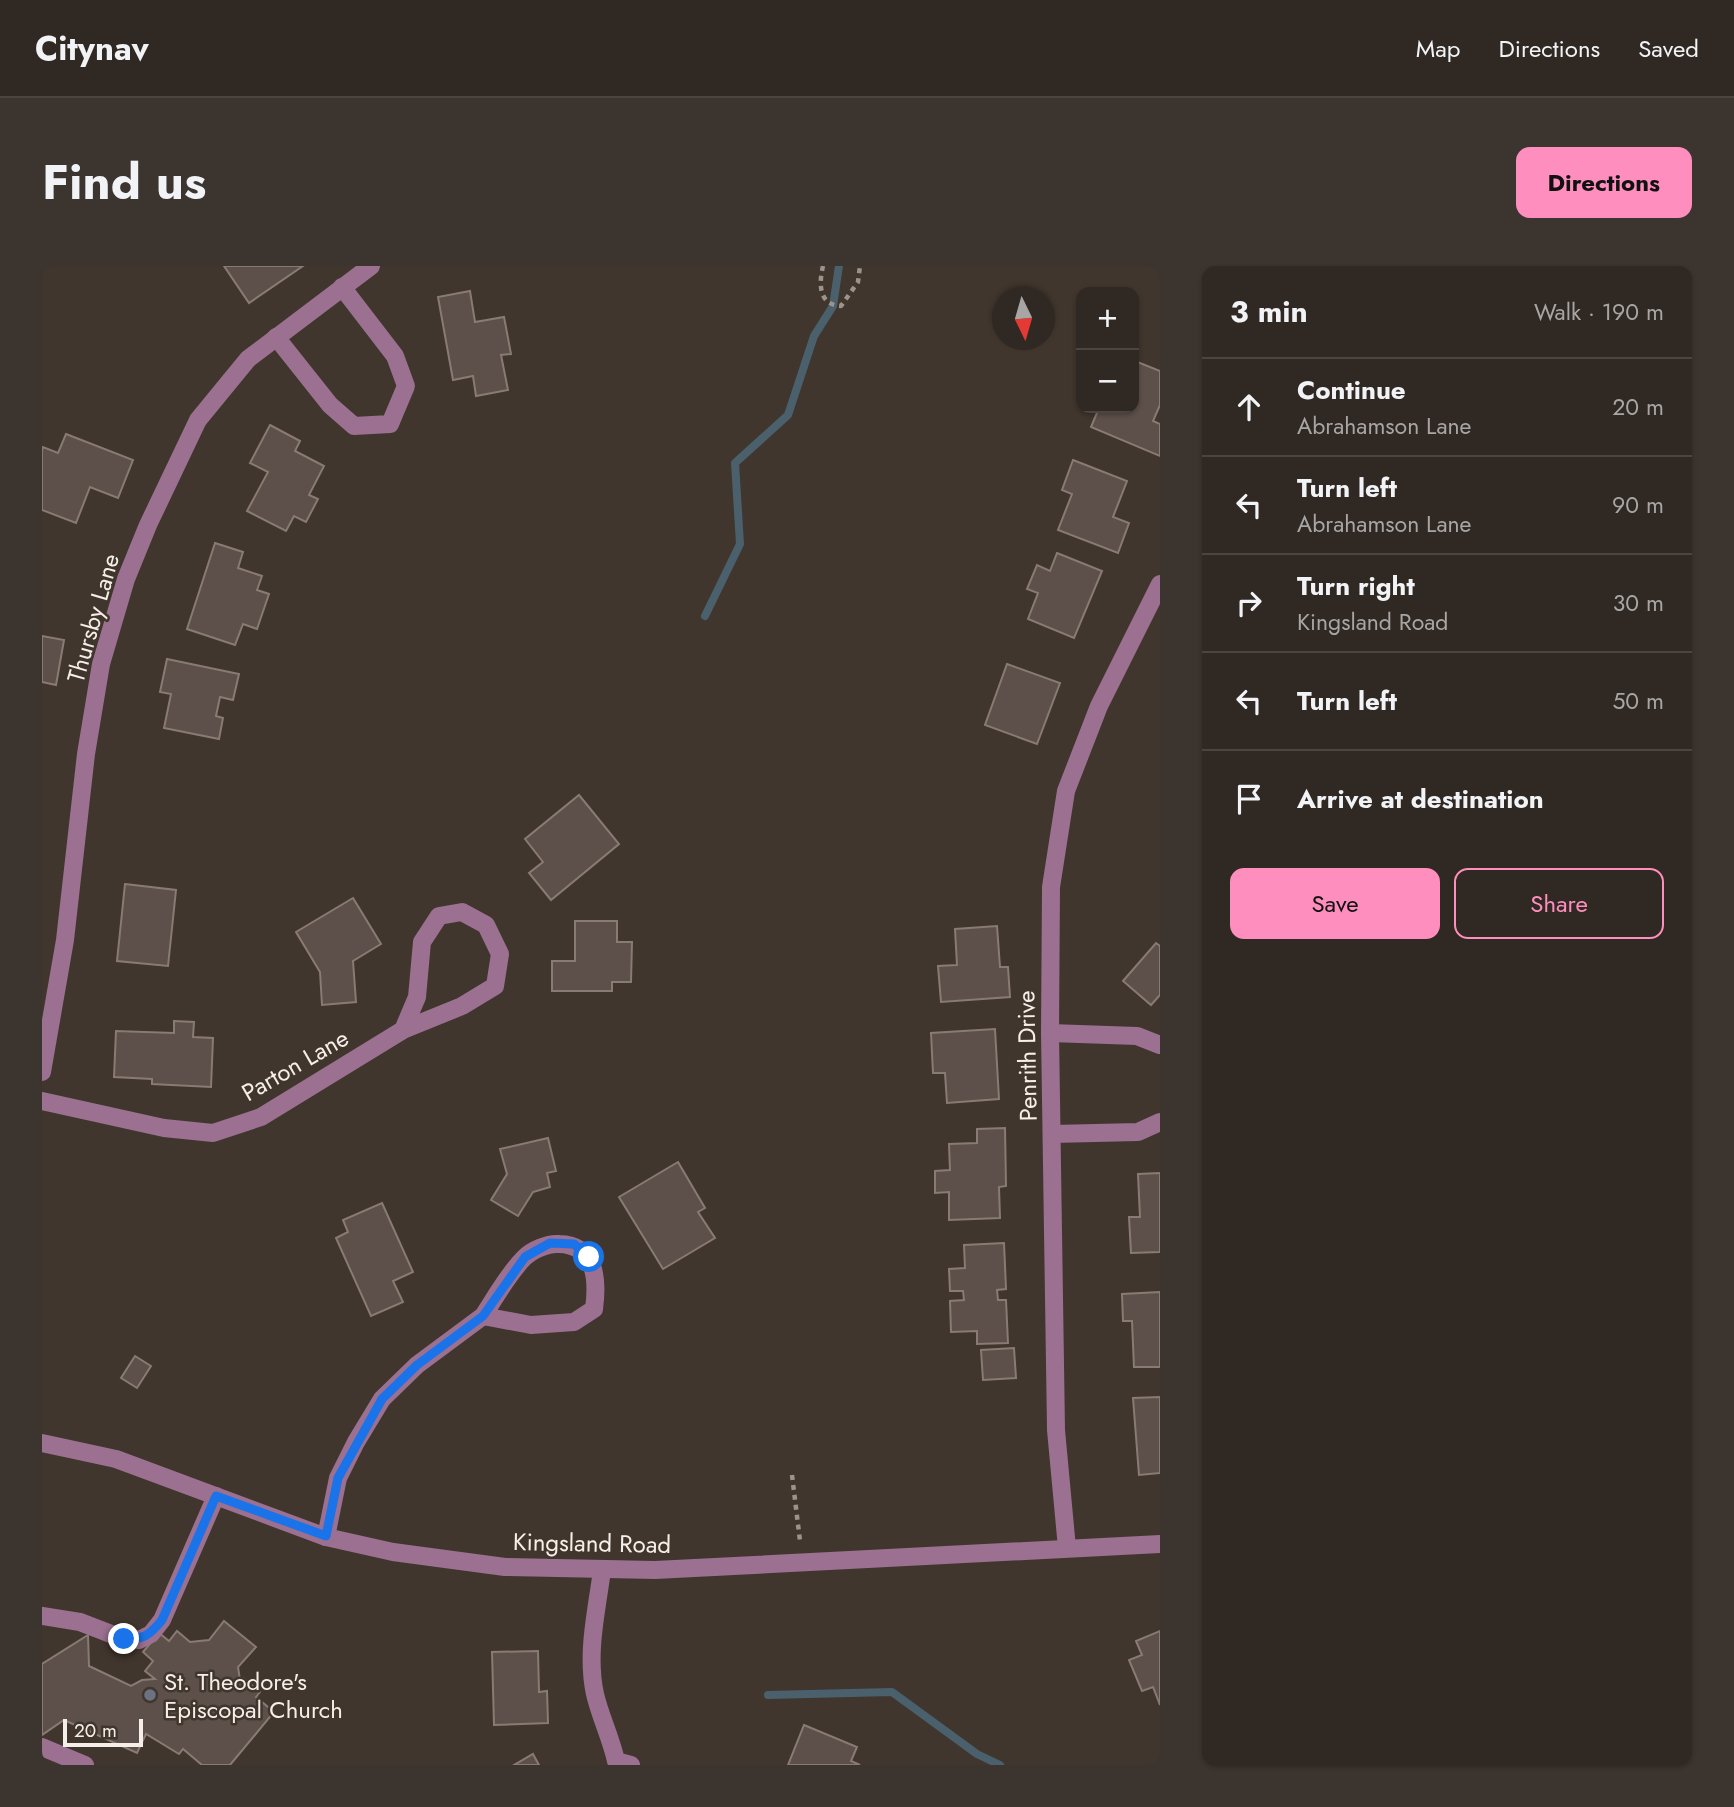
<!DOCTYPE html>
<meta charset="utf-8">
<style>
body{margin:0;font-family:Jost,sans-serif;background:#3c342f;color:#f1f3f6}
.controls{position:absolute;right:21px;top:21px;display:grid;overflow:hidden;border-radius:14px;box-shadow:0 2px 5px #0004}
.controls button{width:63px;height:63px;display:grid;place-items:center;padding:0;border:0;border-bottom:2px solid #4b4440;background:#302822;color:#f1f3f6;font:35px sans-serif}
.compass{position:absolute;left:950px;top:21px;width:63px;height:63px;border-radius:50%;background:#302822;box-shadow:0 2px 5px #0004;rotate:175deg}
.scale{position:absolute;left:21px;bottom:18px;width:80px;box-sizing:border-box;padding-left:7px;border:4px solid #f6efe9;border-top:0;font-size:19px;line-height:24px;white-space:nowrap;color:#f6efe9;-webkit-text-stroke:5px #40362d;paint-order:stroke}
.stop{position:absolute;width:21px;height:21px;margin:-16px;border:5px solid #1a73e8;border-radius:50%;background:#fff}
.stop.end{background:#1a73e8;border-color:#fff;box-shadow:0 2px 7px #0008}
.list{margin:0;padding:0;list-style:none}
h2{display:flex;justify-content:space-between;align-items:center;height:91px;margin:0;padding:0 28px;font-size:30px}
h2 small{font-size:23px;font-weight:400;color:#a8a6a5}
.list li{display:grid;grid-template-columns:46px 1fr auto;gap:21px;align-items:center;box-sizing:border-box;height:98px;padding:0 28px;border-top:2px solid #4b4440}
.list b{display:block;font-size:26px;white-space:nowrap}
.list p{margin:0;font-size:23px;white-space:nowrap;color:#a8a6a5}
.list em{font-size:23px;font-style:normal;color:#a8a6a5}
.actions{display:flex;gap:14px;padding:21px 28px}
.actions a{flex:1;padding:16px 0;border:2px solid #fe8ebd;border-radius:14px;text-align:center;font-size:24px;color:#fe8ebd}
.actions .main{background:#fe8ebd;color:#111}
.icon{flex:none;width:38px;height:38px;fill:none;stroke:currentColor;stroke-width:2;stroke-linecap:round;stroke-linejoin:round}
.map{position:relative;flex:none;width:1118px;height:1499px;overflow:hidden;border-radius:14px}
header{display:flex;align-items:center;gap:42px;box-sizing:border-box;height:98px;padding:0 35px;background:#302822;border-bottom:2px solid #4b4440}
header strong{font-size:33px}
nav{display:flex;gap:38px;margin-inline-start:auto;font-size:24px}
.intro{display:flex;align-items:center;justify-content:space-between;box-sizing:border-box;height:168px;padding:0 42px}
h1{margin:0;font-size:49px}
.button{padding:18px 32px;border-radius:14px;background:#fe8ebd;color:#111;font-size:24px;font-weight:700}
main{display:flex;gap:42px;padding:0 42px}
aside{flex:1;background:#302822;border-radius:14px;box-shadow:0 2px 5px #0004}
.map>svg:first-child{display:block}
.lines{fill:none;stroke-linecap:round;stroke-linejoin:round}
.stream{stroke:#4a606c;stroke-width:8}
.building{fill:#5d4f49;stroke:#897a73;stroke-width:2}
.path{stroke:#9c938c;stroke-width:4.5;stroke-dasharray:5 5;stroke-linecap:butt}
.minor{stroke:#9b7090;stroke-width:18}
.route{stroke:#1a73e8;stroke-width:9}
.worship-dot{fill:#6b7280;stroke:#40362d;stroke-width:2.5}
.labels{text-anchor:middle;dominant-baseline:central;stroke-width:5;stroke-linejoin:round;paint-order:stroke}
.street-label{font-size:24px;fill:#f6efe9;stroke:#40362d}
.poi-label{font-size:24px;fill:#f6efe9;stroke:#40362d;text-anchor:start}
</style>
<header>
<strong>Citynav</strong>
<nav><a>Map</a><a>Directions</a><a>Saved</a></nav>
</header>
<div class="intro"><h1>Find us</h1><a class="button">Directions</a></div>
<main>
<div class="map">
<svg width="1118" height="1499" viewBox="0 0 1118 1499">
<rect width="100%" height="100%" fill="#40362d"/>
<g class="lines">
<!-- stream -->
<g class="stream">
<path d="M663,350L698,278L693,197L746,149L772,70L791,40L797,0"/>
<path d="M726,1429L850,1426L935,1488L958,1499"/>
</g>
</g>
<!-- building -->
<g class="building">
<path d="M182,0H261L207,37Z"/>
<path d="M428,25L433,56L462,51L469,88L459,89L466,124L434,130L431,110L411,114L396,31Z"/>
<path d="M1093,95L1118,105V139L1111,155L1118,158V190L1049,161L1057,142H1092Z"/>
<path d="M228,159L258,175L253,185L282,200L267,229L276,233L264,256L252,250L244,265L205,245L226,206L208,197Z"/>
<path d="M24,168L91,194L76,232L48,221L34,257L0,244V185L1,181L16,187Z"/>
<path d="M1031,194L1085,215L1071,251L1087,257L1076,287L1016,264L1030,228L1020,224Z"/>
<path d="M173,277L201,286L196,302L220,310L215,324L227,328L215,363L201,358L193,379L145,363Z"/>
<path d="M1015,287L1060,305L1032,372L986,353L996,327L985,323L995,299L1008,305Z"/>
<path d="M0,370L22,374L14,419L0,416Z"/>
<path d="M125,393L197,408L191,434L178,431L174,450L181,452L177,473L122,462L129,428L118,426Z"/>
<path d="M965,398L1018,417L995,478L943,459Z"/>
<path d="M537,529L577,578L509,634L487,607L501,596L483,573Z"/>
<path d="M83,618L134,624L126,700L75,695Z"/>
<path d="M311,632L339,678L311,695L314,736L280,739L278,706L254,666Z"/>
<path d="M533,655H575V676H590L589,716H570V725H510V695H533Z"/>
<path d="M955,660L958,701H966L968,731L899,736L896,700L915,699L913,663Z"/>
<path d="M1114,677L1118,680V729L1109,739L1081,715Z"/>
<path d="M132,755L152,756L151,771L171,772L169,821L110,818V813L72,811L74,765L132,767Z"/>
<path d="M953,763L957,833L905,837L903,807H891L889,767Z"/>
<path d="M963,862L964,920L957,921L958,952L907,954V926L893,927V905L908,904L907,878L935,877V863Z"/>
<path d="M506,872L514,905L505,907L508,921L491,926L476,950L449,934L465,908L458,883Z"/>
<path d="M636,896L663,942L656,946L673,972L621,1003L577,931Z"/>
<path d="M1118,907V986L1089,987L1087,951H1098L1096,908Z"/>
<path d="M340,937L371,1006L351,1015L361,1036L329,1050L294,972L306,966L301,954Z"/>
<path d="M962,977L964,1023L955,1024L956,1034H964L966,1077L935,1078V1065L909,1066L908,1035L922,1034L921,1025H908L907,1003L923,1002L922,979Z"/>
<path d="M1118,1026V1101H1092L1090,1055H1081L1080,1028Z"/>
<path d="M972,1082L974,1112L941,1114L939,1084Z"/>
<path d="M93,1090L109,1100L95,1122L79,1112Z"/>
<path d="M1118,1131V1207L1097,1209L1091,1132Z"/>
<path d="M182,1355L214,1381L196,1401L198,1414L201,1412L218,1426L214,1431L232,1446L188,1499H160L141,1483L137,1488L104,1468L95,1487L22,1454L0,1469V1398L46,1369L47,1400L89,1420L100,1414L113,1413L103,1405L111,1395L101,1386L117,1367L127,1375L135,1365L148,1376L167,1374Z"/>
<path d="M1118,1365V1439L1111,1421L1100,1425L1087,1394L1100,1389L1094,1375Z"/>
<path d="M496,1385L497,1426L505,1425L506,1457L452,1459L450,1386Z"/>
<path d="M762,1459L815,1481L809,1495L818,1499H746Z"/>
<path d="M491,1488L497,1499H472Z"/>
</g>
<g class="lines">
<!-- path -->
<g class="path">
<path d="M781,0C777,17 776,39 799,40L816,16L818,0"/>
<path d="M750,1209L758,1275"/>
</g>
<!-- minor -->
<g class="minor">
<path d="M234,71L288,139L312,160L348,158L364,120L353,90L300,21"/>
<path d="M1008,767L1095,770L1118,779"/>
<path d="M0,806L23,674L44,488L59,398L84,313L106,259L156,154L206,93L329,0"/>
<path d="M0,835L122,862L171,867L219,851L361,764L420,740L453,720L458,688L444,659L420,646L397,650L380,676L375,731L361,764"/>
<path d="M1010,868L1096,866L1118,856"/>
<path d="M0,1177L74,1193L284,1271L351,1286L463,1301L613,1304L1118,1278"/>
<path d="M284,1271L296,1212L314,1176L340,1133L375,1099L441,1050L489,1059L532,1056L552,1043C556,1013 554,979 517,978C506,977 490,984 482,992C466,1008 453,1032 441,1050"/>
<path d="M1025,1282L1014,1164L1008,767L1009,621L1024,525L1057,440L1118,318"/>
<path d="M560,1304C555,1344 544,1387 553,1428C558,1450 569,1472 574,1495L589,1499"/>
<path d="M0,1350L38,1356L82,1373L97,1374L109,1368L120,1354L174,1230"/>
<path d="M0,1481L43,1499"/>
</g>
</g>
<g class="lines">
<!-- route -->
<path class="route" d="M82,1373C101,1374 108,1369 120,1354L174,1230L284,1270L296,1212L340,1133L375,1099L441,1050L483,991L508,977L532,978L547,991"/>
</g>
<!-- markers -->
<circle class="worship-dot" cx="108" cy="1429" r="7"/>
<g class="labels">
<!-- street labels -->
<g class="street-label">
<text transform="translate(51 352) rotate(-74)">Thursby Lane</text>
<text transform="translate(985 790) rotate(-91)">Penrith Drive</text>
<text transform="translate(253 799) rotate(-30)">Parton Lane</text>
<text transform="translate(550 1277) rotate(1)">Kingsland Road</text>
</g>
<!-- poi labels -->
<g class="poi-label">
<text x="122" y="1415">St. Theodore's<tspan x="122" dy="28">Episcopal Church</tspan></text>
</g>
</g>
</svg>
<div class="controls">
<button>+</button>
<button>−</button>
</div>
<svg class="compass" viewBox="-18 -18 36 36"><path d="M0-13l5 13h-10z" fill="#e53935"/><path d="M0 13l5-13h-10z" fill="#a8a6a5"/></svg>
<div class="scale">20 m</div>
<div class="stop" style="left:547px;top:991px"></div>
<div class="stop end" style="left:82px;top:1373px"></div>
</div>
<aside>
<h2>3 min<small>Walk · 190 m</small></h2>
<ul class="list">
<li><svg class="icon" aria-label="ahead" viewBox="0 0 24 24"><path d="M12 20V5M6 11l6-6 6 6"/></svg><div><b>Continue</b><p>Abrahamson Lane</p></div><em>20 m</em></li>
<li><svg class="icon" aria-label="left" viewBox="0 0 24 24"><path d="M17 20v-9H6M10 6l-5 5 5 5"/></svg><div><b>Turn left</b><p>Abrahamson Lane</p></div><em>90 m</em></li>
<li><svg class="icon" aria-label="right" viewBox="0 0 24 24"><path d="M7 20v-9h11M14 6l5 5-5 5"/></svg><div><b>Turn right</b><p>Kingsland Road</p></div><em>30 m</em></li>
<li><svg class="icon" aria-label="left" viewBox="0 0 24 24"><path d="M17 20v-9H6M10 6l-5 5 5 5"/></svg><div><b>Turn left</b></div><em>50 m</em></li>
<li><svg class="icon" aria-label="arrive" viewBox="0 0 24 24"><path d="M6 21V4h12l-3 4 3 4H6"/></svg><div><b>Arrive at destination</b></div></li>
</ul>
<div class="actions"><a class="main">Save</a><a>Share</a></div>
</aside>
</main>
